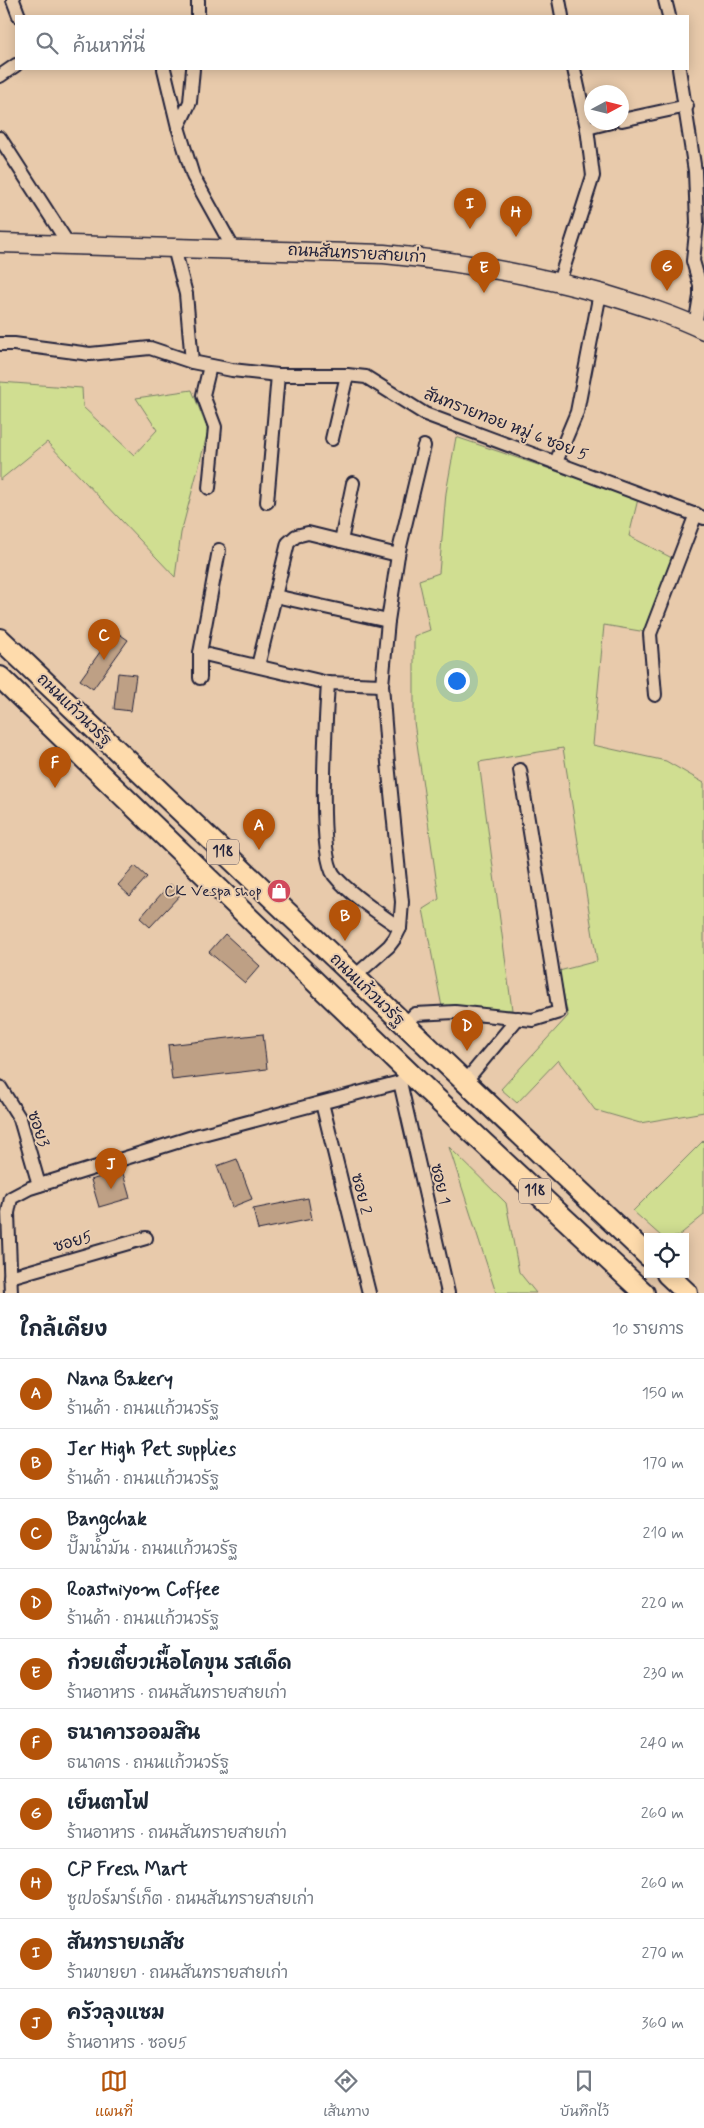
<!DOCTYPE html>
<html lang="th">
<meta charset="utf-8">
<style>
body{margin:0;font-family:Mynerve,"Playpen Sans Thai",sans-serif;background:#f2f2f3;color:#1f2937}
.controls{position:absolute;right:15px;bottom:15px;display:grid;overflow:hidden;border-radius:0px;box-shadow:0 2px 12px #0003}
.controls button{width:45px;height:45px;display:grid;place-items:center;padding:0;border:0;border-bottom:1px solid #e0e1e3;background:#fff;color:#1f2937;font:25px sans-serif}
.compass{position:absolute;left:584px;top:85px;width:45px;height:45px;border-radius:50%;background:#fff;box-shadow:0 2px 12px #0003;rotate:83deg}
.you{position:absolute;left:456px;top:680px;width:18px;height:18px;margin:-12px;border:4px solid #fff;border-radius:50%;background:#1a73e8;box-shadow:0 0 0 8px #1a73e833}
.badge{display:grid;place-items:center;width:32px;height:32px;border-radius:50%;background:#b45309;color:#fff;font-size:16px;font-weight:700}
.pin{position:absolute;translate:-50% -41px;filter:drop-shadow(0 1px 2px #0008)}
.pin::after{content:'';position:absolute;top:26px;width:18px;height:15px;background:inherit;clip-path:polygon(0 0,100% 0,50% 100%)}
.list{margin:0;padding:0;list-style:none}
h2{display:flex;justify-content:space-between;align-items:center;height:65px;margin:0;padding:0 20px;font-size:21px}
h2 small{font-size:16px;font-weight:400;color:#747a83}
.list li{display:grid;grid-template-columns:32px 1fr auto;gap:15px;align-items:center;box-sizing:border-box;height:70px;padding:0 20px;border-top:1px solid #e0e1e3}
.list b{display:block;font-size:19px;white-space:nowrap}
.list p{margin:0;font-size:16px;white-space:nowrap;color:#747a83}
.list em{font-size:16px;font-style:normal;color:#747a83}
.icon{flex:none;width:28px;height:28px;fill:none;stroke:currentColor;stroke-width:2;stroke-linecap:round;stroke-linejoin:round}
.map{position:relative;flex:none;width:704px;height:1293px;overflow:hidden}
.search{position:absolute;background:#fff;box-shadow:0 2px 12px #0003;left:15px;right:15px;top:15px;height:55px;display:flex;align-items:center;gap:12px;box-sizing:border-box;padding:0 18px;border-radius:0px;color:#747a83;font-size:19px}
.sheet{height:765px;background:#fff}
nav{display:flex;justify-content:space-around;align-items:center;box-sizing:border-box;height:70px;border-top:1px solid #e0e1e3;background:#fff;font-size:14px;color:#747a83}
nav a{display:grid;justify-items:center;gap:2px}
nav .on{color:#b45309}
.map>svg:first-child{display:block}
.green{fill:#d0de91;stroke:#798066}
.building{fill:#bea085;stroke:#22223b}
.lines{fill:none;stroke-linecap:round;stroke-linejoin:round}
.minor-casing{stroke:#22223b;stroke-width:16}
.secondary-casing{stroke:#22223b;stroke-width:21}
.primary-casing{stroke:#22223b;stroke-width:24}
.minor{stroke:#e8ccaf;stroke-width:12}
.secondary{stroke:#e8ccaf;stroke-width:18}
.primary{stroke:#fedbac;stroke-width:20}
.labels{text-anchor:middle;dominant-baseline:central;stroke-width:4;stroke-linejoin:round;paint-order:stroke}
.shield{fill:#e8ccaf;stroke:#5d555e;stroke-width:1}
.shield-label{font-size:15px;font-weight:bold;fill:#22223b}
.street-label{font-size:16px;fill:#22223b;stroke:#e8ccaf}
.poi-label{font-size:16px;fill:#22223b;stroke:#e8ccaf;text-anchor:end}
</style>
<div class="map">
<svg width="704" height="1293" viewBox="0 0 704 1293">
<rect width="100%" height="100%" fill="#e8caab"/>
<filter id="ink" filterUnits="userSpaceOnUse"><feTurbulence type="fractalNoise" baseFrequency=".02" numOctaves="2"/><feDisplacementMap in="SourceGraphic" scale="10" xChannelSelector="R" yChannelSelector="G"/><feConvolveMatrix kernelMatrix="1 2 1 2 8 2 1 2 1" color-interpolation-filters="sRGB"/></filter>
<g filter="url(#ink)">
<!-- green -->
<g class="green">
<path d="M0,382L82,388L83,407L134,455L157,430L136,398L192,390L208,431L181,533L175,577L47,442L0,480Z"/>
<path d="M456,437L638,499L629,536L672,558L646,632L604,625L593,745L666,761L704,783V1112L640,1123L595,1110L558,1060L517,1103L501,1089L568,1016L559,971L597,961L563,748L479,762L512,1010L442,1007L423,909L439,899L414,722V636L430,630L419,580L439,573L446,493Z"/>
<path d="M704,1140V1215L677,1237H662L633,1211Z"/>
<path d="M449,1147L506,1203L519,1272L536,1293H496Z"/>
</g>
<!-- building -->
<g class="building">
<path d="M115,631L128,640L93,689L80,680Z"/>
<path d="M118,673L136,675L131,711L114,709Z"/>
<path d="M135,866L147,877L130,896L118,885Z"/>
<path d="M170,884L181,894L150,927L140,918Z"/>
<path d="M225,934L260,966L245,983L209,952Z"/>
<path d="M263,1034L267,1069L172,1080L168,1045Z"/>
<path d="M237,1159L252,1199L232,1207L217,1166Z"/>
<path d="M122,1170L130,1198L99,1207L91,1180Z"/>
<path d="M308,1198L312,1219L258,1230L253,1209Z"/>
</g>
<g class="lines">
<!-- minor casing -->
<g class="minor-casing">
<g id="minor">
<path d="M13,0L19,16"/>
<path d="M559,0L562,16"/>
<path d="M665,0L669,16"/>
<path d="M198,16V0"/>
<path d="M164,69L178,127"/>
<path d="M193,69L190,102L178,127L193,176L233,248"/>
<path d="M679,69L695,171L697,223L693,261L700,285V296L695,326"/>
<path d="M0,76L16,65"/>
<path d="M622,120L687,106"/>
<path d="M587,128L611,122"/>
<path d="M0,138L69,245"/>
<path d="M174,248L186,294L192,362"/>
<path d="M559,282L593,176L587,128L574,69"/>
<path d="M0,344H14L90,354L150,348L192,362L232,370L278,375H347L366,377L425,414L704,518"/>
<path d="M332,439L347,375"/>
<path d="M556,462L577,412L600,293"/>
<path d="M209,488L215,427L203,395L210,366"/>
<path d="M267,502L278,375"/>
<path d="M341,541L353,483"/>
<path d="M275,596L388,621"/>
<path d="M200,653L328,683L382,685"/>
<path d="M258,666L288,543L296,536L308,533L398,555"/>
<path d="M200,678V653L219,550"/>
<path d="M328,683C326,717 317,852 334,875C348,893 381,915 400,928"/>
<path d="M655,695L650,634L696,514"/>
<path d="M354,977L389,946L395,938L400,928L402,902L388,763L382,685L388,621L398,555L424,446"/>
<path d="M404,1025L415,1014L455,1012L533,1020L559,1012L520,770"/>
<path d="M400,1082L448,1293"/>
<path d="M464,1083L518,1018"/>
<path d="M0,1087L20,1119L39,1185"/>
<path d="M322,1103L369,1293"/>
<path d="M10,1277L146,1238"/>
<path d="M11,1293L8,1213L11,1198L30,1188L199,1135L400,1082L410,1073"/>
</g>
</g>
<!-- secondary casing -->
<g class="secondary-casing">
<path id="secondary" d="M0,243L384,254C459,261 534,275 607,295C640,305 673,315 704,330"/>
</g>
<!-- primary casing -->
<g class="primary-casing">
<g id="primary">
<path d="M0,639L648,1256"/>
<path d="M0,677L426,1089L644,1293"/>
<path d="M667,1274L687,1293"/>
</g>
</g>
<!-- minor -->
<use href="#minor" class="minor"/>
<!-- secondary -->
<use href="#secondary" class="secondary"/>
<!-- primary -->
<use href="#primary" class="primary"/>
</g>
</g>
<!-- icons -->
<defs>
<g id="shop-disc" transform="scale(1.25)"><circle r="9.5" fill="#d1495b" stroke="#e8ccaf"/><path d="M-5-2.5h2.3a2.7 3.5 0 0 1 5.4 0H5L5.5 6h-11ZM-1.5-2.5h3a1.5 2.3 0 0 0-3 0Z" fill="#fff"/></g>
</defs>
<g fill-rule="evenodd">
<use href="#shop-disc" x="279" y="891"/>
</g>
<g class="labels">
<!-- shield labels -->
<g class="shield">
<rect x="207" y="839.5" width="32" height="25" rx="4"/>
<rect x="519" y="1178.5" width="32" height="25" rx="4"/>
</g>
<g class="shield-label">
<text x="223" y="852">118</text>
<text x="535" y="1191">118</text>
</g>
<!-- street labels -->
<g class="street-label">
<text transform="translate(357 254) rotate(3)">ถนนสันทรายสายเก่า</text>
<text transform="translate(506 425) rotate(21)">สันทรายทอย หมู่ 6 ซอย 5</text>
<text transform="translate(74 710) rotate(44)">ถนนแก้วนวรัฐ</text>
<text transform="translate(367 990) rotate(44)">ถนนแก้วนวรัฐ</text>
<text transform="translate(38 1129) rotate(71)">ซอย3</text>
<text transform="translate(440 1184) rotate(77)">ซอย 1</text>
<text transform="translate(361 1194) rotate(76)">ซอย 2</text>
<text transform="translate(73 1242) rotate(-16)">ซอย5</text>
</g>
<!-- poi labels -->
<g class="poi-label">
<text x="262" y="891">CK Vespa shop</text>
</g>
</g>
</svg>
<div class="controls">
<button><svg class="icon" aria-label="locate" viewBox="0 0 24 24"><circle cx="12" cy="12" r="6"/><path d="M12 2v4M12 18v4M2 12h4M18 12h4"/></svg></button>
</div>
<svg class="compass" viewBox="-18 -18 36 36"><path d="M0-13l5 13h-10z" fill="#e53935"/><path d="M0 13l5-13h-10z" fill="#747a83"/></svg>
<div class="you"></div>
<div class="pin badge" style="left:259px;top:850px">A</div>
<div class="pin badge" style="left:345px;top:941px">B</div>
<div class="pin badge" style="left:104px;top:660px">C</div>
<div class="pin badge" style="left:467px;top:1051px">D</div>
<div class="pin badge" style="left:484px;top:293px">E</div>
<div class="pin badge" style="left:55px;top:788px">F</div>
<div class="pin badge" style="left:667px;top:291px">G</div>
<div class="pin badge" style="left:516px;top:237px">H</div>
<div class="pin badge" style="left:470px;top:229px">I</div>
<div class="pin badge" style="left:111px;top:1189px">J</div>
<div class="search"><svg class="icon" aria-label="search" viewBox="0 0 24 24"><circle cx="10" cy="10" r="6"/><path d="M15 15l6 6"/></svg>ค้นหาที่นี่</div>
</div>
<section class="sheet">
<h2>ใกล้เคียง<small>10 รายการ</small></h2>
<ul class="list">
<li><span class="badge">A</span><div><b>Nana Bakery</b><p>ร้านค้า · ถนนแก้วนวรัฐ</p></div><em>150 m</em></li>
<li><span class="badge">B</span><div><b>Jer High Pet supplies</b><p>ร้านค้า · ถนนแก้วนวรัฐ</p></div><em>170 m</em></li>
<li><span class="badge">C</span><div><b>Bangchak</b><p>ปั๊มน้ำมัน · ถนนแก้วนวรัฐ</p></div><em>210 m</em></li>
<li><span class="badge">D</span><div><b>Roastniyom Coffee</b><p>ร้านค้า · ถนนแก้วนวรัฐ</p></div><em>220 m</em></li>
<li><span class="badge">E</span><div><b>ก๋วยเตี๋ยวเนื้อโคขุน รสเด็ด</b><p>ร้านอาหาร · ถนนสันทรายสายเก่า</p></div><em>230 m</em></li>
<li><span class="badge">F</span><div><b>ธนาคารออมสิน</b><p>ธนาคาร · ถนนแก้วนวรัฐ</p></div><em>240 m</em></li>
<li><span class="badge">G</span><div><b>เย็นตาโฟ</b><p>ร้านอาหาร · ถนนสันทรายสายเก่า</p></div><em>260 m</em></li>
<li><span class="badge">H</span><div><b>CP Fresh Mart</b><p>ซูเปอร์มาร์เก็ต · ถนนสันทรายสายเก่า</p></div><em>260 m</em></li>
<li><span class="badge">I</span><div><b>สันทรายเภสัช</b><p>ร้านขายยา · ถนนสันทรายสายเก่า</p></div><em>270 m</em></li>
<li><span class="badge">J</span><div><b>ครัวลุงแซม</b><p>ร้านอาหาร · ซอย5</p></div><em>360 m</em></li>
</ul>
</section>
<nav>
<a class="on"><svg class="icon" aria-label="map" viewBox="0 0 24 24"><path d="M3 6l6-2 6 2 6-2v14l-6 2-6-2-6 2zM9 4v14M15 6v14"/></svg>แผนที่</a>
<a><svg class="icon" aria-label="directions" viewBox="0 0 24 24"><path d="M12 3l9 9-9 9-9-9zM9 14v-3h6M13 9l2 2-2 2"/></svg>เส้นทาง</a>
<a><svg class="icon" aria-label="saved" viewBox="0 0 24 24"><path d="M7 4h10v16l-5-4-5 4z"/></svg>บันทึกไว้</a>
</nav>
